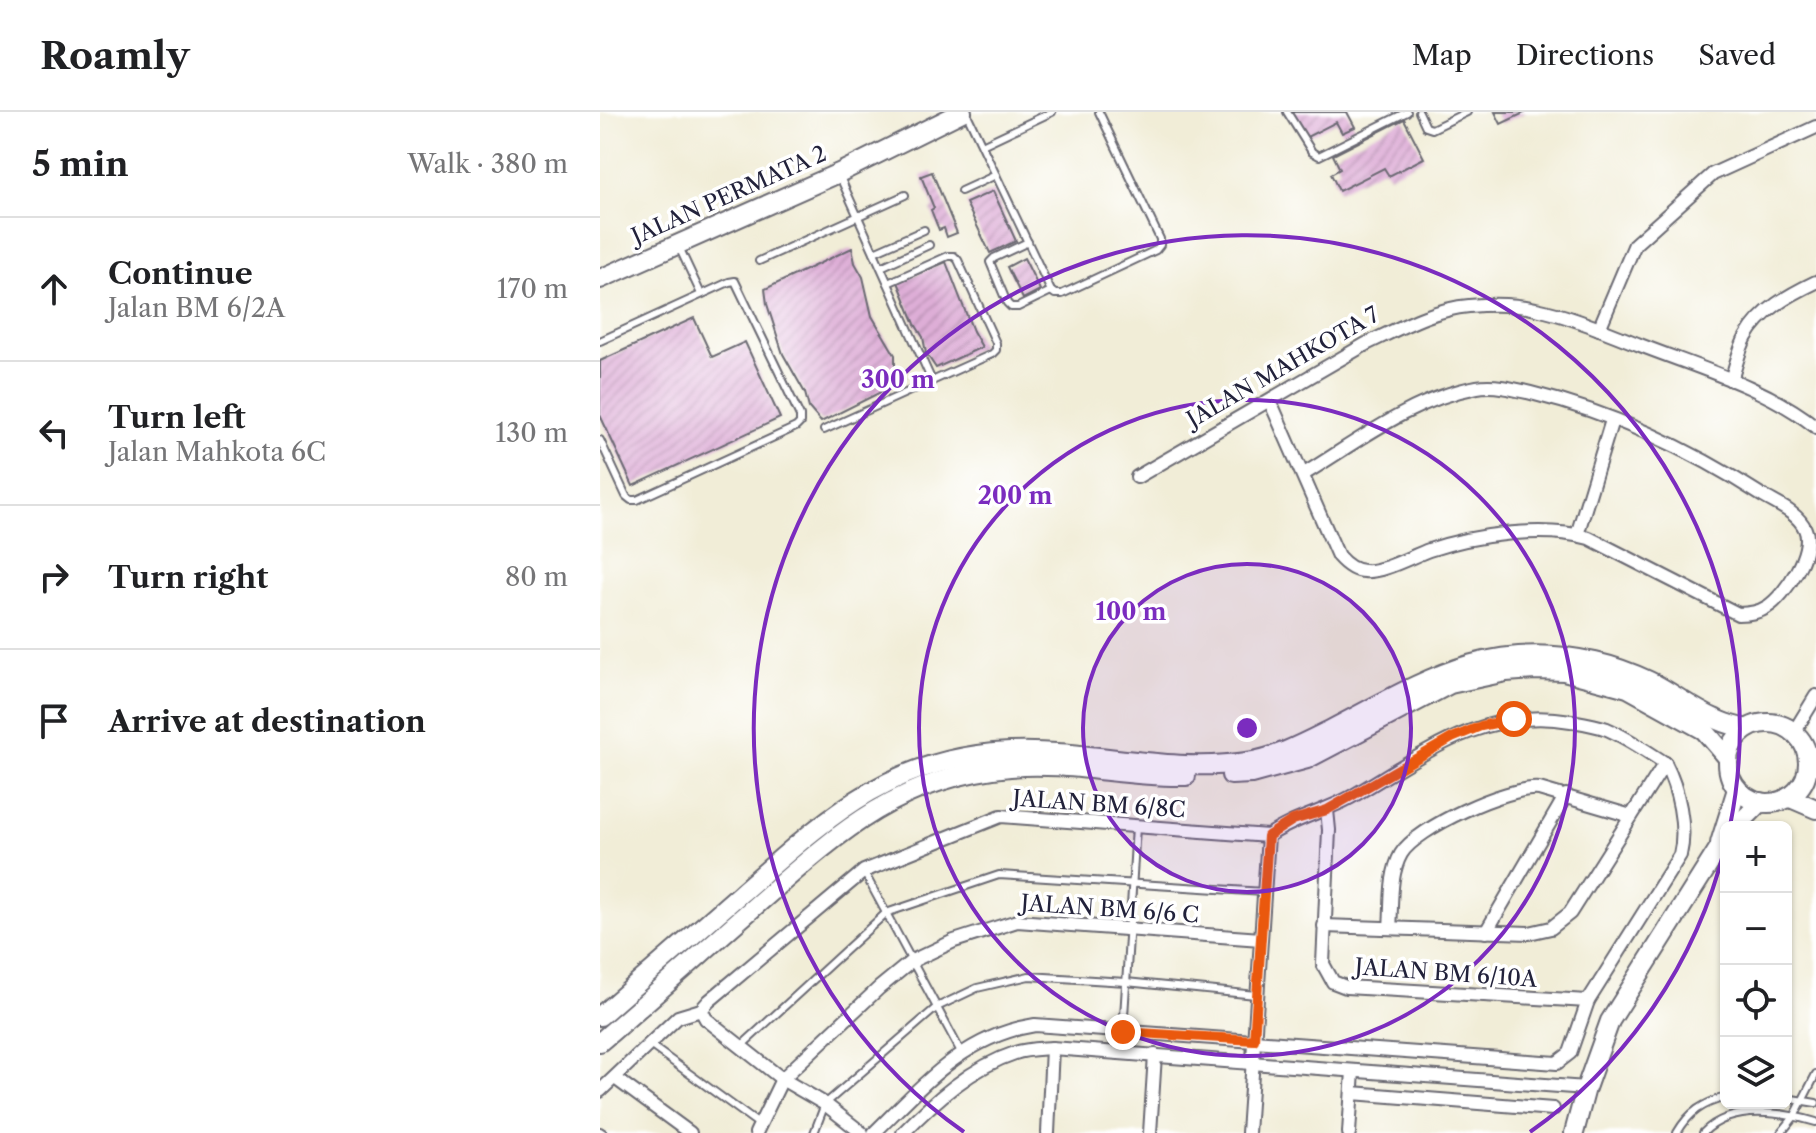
<!DOCTYPE html>
<meta charset="utf-8">
<style>
body{margin:0;font-family:"Libre Caslon Text",serif;background:#f6f6f6;color:#202124}
.controls{position:absolute;right:24px;bottom:24px;display:grid;overflow:hidden;border-radius:12px;box-shadow:0 2px 6px #0004}
.controls button{width:72px;height:72px;display:grid;place-items:center;padding:0;border:0;border-bottom:2px solid #e0e0e0;background:#fff;color:#202124;font:40px sans-serif}
.stop{position:absolute;width:24px;height:24px;margin:-18px;border:6px solid #ea580c;border-radius:50%;background:#fff}
.stop.end{background:#ea580c;border-color:#fff;box-shadow:0 2px 8px #0008}
.list{margin:0;padding:0;list-style:none}
h2{display:flex;justify-content:space-between;align-items:center;height:104px;margin:0;padding:0 32px;font-size:34px}
h2 small{font-size:26px;font-weight:400;color:#757577}
.list li{display:grid;grid-template-columns:52px 1fr auto;gap:24px;align-items:center;box-sizing:border-box;height:144px;padding:0 32px;border-top:2px solid #e0e0e0}
.list b{display:block;font-size:30px;white-space:nowrap}
.list p{margin:0;font-size:26px;white-space:nowrap;color:#757577}
.list em{font-size:26px;font-style:normal;color:#757577}
.icon{flex:none;width:44px;height:44px;fill:none;stroke:currentColor;stroke-width:2;stroke-linecap:round;stroke-linejoin:round}
.map{position:relative;flex:none;width:1216px;height:1021px;overflow:hidden}
header{display:flex;align-items:center;gap:48px;box-sizing:border-box;height:112px;padding:0 40px;background:#fff;border-bottom:2px solid #e0e0e0}
header strong{font-size:38px}
nav{display:flex;gap:44px;margin-inline-start:auto;font-size:28px}
main{display:flex}
aside{flex:1;background:#fff}
.map>svg:first-child{display:block}
.building{fill:url(#building-hatch)}
.lines{fill:none;stroke-linecap:round;stroke-linejoin:round}
.lane-casing{stroke:#6a6972;stroke-width:10}
.street-casing{stroke:#6a6972;stroke-width:16}
.secondary-casing{stroke:#6a6972;stroke-width:22}
.lane{stroke:#fff;stroke-width:6}
.street{stroke:#fff;stroke-width:12}
.secondary{stroke:#fff;stroke-width:18}
.route{stroke:#ea580c;stroke-width:10}
.ring{fill:none;stroke:#7b2cbf;stroke-width:4}
.labels{text-anchor:middle;dominant-baseline:central;stroke-width:7;stroke-linejoin:round;paint-order:stroke}
.street-label{font-size:22px;fill:#22223b;stroke:#fff}
.centre{fill:#7b2cbf;stroke:#fff;stroke-width:4}
.ring-label{font-size:24px;text-anchor:middle;font-weight:bold;fill:#7b2cbf;stroke:#fff;stroke-width:7;stroke-linejoin:round;paint-order:stroke}
</style>
<header>
<strong>Roamly</strong>
<nav><a>Map</a><a>Directions</a><a>Saved</a></nav>
</header>
<main>
<aside>
<h2>5 min<small>Walk · 380 m</small></h2>
<ul class="list">
<li><svg class="icon" aria-label="ahead" viewBox="0 0 24 24"><path d="M12 20V5M6 11l6-6 6 6"/></svg><div><b>Continue</b><p>Jalan BM 6/2A</p></div><em>170 m</em></li>
<li><svg class="icon" aria-label="left" viewBox="0 0 24 24"><path d="M17 20v-9H6M10 6l-5 5 5 5"/></svg><div><b>Turn left</b><p>Jalan Mahkota 6C</p></div><em>130 m</em></li>
<li><svg class="icon" aria-label="right" viewBox="0 0 24 24"><path d="M7 20v-9h11M14 6l5 5-5 5"/></svg><div><b>Turn right</b></div><em>80 m</em></li>
<li><svg class="icon" aria-label="arrive" viewBox="0 0 24 24"><path d="M6 21V4h12l-3 4 3 4H6"/></svg><div><b>Arrive at destination</b></div></li>
</ul>
</aside>
<div class="map">
<svg width="1216" height="1021" viewBox="0 0 1216 1021">
<defs>
<pattern id="building-hatch" width="6" height="6" patternUnits="userSpaceOnUse" patternTransform="scale(2)"><rect width="6" height="6" fill="#deaed7"/><path d="M-1 1l2-2M0 6l6-6M5 7l2-2" fill="none" stroke="#be95b9"/></pattern>
</defs>
<rect width="100%" height="100%" fill="#fff"/>
<filter id="ink" filterUnits="userSpaceOnUse"><feTurbulence type="fractalNoise" baseFrequency=".0125" numOctaves="2"/><feDisplacementMap in="SourceGraphic" scale="16" xChannelSelector="R" yChannelSelector="G"/><feConvolveMatrix kernelMatrix="1 2 1 2 8 2 1 2 1" color-interpolation-filters="sRGB"/></filter>
<filter id="wash" filterUnits="userSpaceOnUse"><feTurbulence type="fractalNoise" baseFrequency=".006" numOctaves="4" result="noise"/><feDisplacementMap in="SourceGraphic" scale="32" xChannelSelector="R" yChannelSelector="G"/><feGaussianBlur stdDeviation="1.8" result="paint"/><feColorMatrix in="noise" values="0 0 0 0 0 0 0 0 0 0 0 0 0 0 0 0 0 1.4 0 .05"/><feComposite in="paint" operator="in"/></filter>
<g filter="url(#wash)">
<rect width="100%" height="100%" fill="#f1edd7"/>
<g id="blocks">
<!-- building -->
<g class="building">
<path d="M691,0H747L755,15L742,21L736,10L705,26Z"/>
<path d="M895,0H926L901,12Z"/>
<path d="M804,7L824,46L789,64L784,56L739,79L731,62L740,57L733,43Z"/>
<path d="M332,60L357,121L347,125L344,116L339,118L331,98L334,96L321,64Z"/>
<path d="M393,79L416,129L390,141L366,91Z"/>
<path d="M252,136L255,151L263,165L272,204L295,243V254L305,268L221,310L209,296L205,281L183,242L167,192L165,177Z"/>
<path d="M424,146L440,178L423,187L407,155Z"/>
<path d="M346,150L373,219L382,235L336,256L326,241L323,225L315,212L298,170Z"/>
<path d="M94,206L112,245L145,230L180,306L33,374L0,303V249Z"/>
</g>
</g>
</g>
<g filter="url(#ink)">
<use href="#blocks" fill-opacity="0" stroke="#6a6972" stroke-width="2"/>
<g class="lines">
<!-- lane casing -->
<g class="lane-casing">
<g id="lane">
<path d="M366,0L451,179L455,182H462L556,138L560,133V127L499,0"/>
<path d="M687,0L712,40L719,44L807,0"/>
<path d="M819,0L826,15L832,17L867,0"/>
<path d="M382,33L452,0"/>
<path d="M361,79L396,63"/>
<path d="M428,130L394,146L390,150L407,191L411,195H418L451,179"/>
<path d="M79,135L101,182"/>
<path d="M274,140L324,118"/>
<path d="M159,149L305,83"/>
<path d="M281,155L329,133"/>
<path d="M288,171L348,144H354L358,148L396,231V238L392,242L332,269"/>
<path d="M0,229L129,170L135,169L200,304V311L196,315L37,388H31L26,384L0,328"/>
<path d="M224,318L332,269L240,65"/>
<path d="M264,760L361,940"/>
<path d="M523,920L536,715"/>
<path d="M50,933L160,1013"/>
<path d="M140,935L286,801L399,763L664,780"/>
<path d="M1186,986L1216,991"/>
<path d="M0,1019L3,1021"/>
<path d="M214,1021L225,992L337,895L377,876L429,864L526,870L656,883"/>
<path d="M1077,1021C1089,1000 1103,991 1126,985"/>
<path d="M1103,1021C1131,992 1181,1000 1216,1010"/>
<path d="M1181,1021L1194,1005L1216,962"/>
</g>
</g>
<!-- street casing -->
<g class="street-casing">
<g id="street">
<path d="M999,217L1035,132L1113,62L1216,15"/>
<path d="M1131,268C1136,254 1139,237 1146,225C1161,198 1189,183 1216,170"/>
<path d="M670,289L738,444C745,452 753,459 764,459C782,461 812,444 829,438C874,423 943,413 989,426L1138,502C1149,502 1158,501 1167,495C1185,484 1215,438 1205,417C1198,401 1178,393 1163,384C1092,338 1013,301 931,281C914,277 894,272 877,275C812,287 758,329 704,362"/>
<path d="M537,365L766,232C798,217 833,197 869,194C890,192 915,192 936,197C971,204 1006,220 1040,233C1099,256 1166,275 1216,315"/>
<path d="M977,423L1012,308"/>
<path d="M1194,620L1216,584"/>
<path d="M727,698L729,718L723,852L733,870L746,875L988,889"/>
<path d="M668,724C694,706 724,700 751,685C823,643 883,594 971,609C983,611 996,613 1007,617C1028,626 1046,639 1065,651"/>
<path d="M724,814L929,821L951,816L970,801L1065,651"/>
<path d="M790,816C792,793 789,763 801,742C816,716 908,674 939,677L1031,704"/>
<path d="M886,820L966,683"/>
<path d="M101,898L109,889L264,759L401,704L668,724"/>
<path d="M101,898L106,907L182,967L225,992L262,1021"/>
<path d="M15,966L90,1021"/>
<path d="M0,979L78,905L101,898"/>
<path d="M752,981L953,997"/>
<path d="M156,1021L182,967L279,876L312,849L354,829L417,809L661,827"/>
<path d="M274,1021C323,973 364,924 435,913L957,951L970,941L988,889L1080,743C1087,715 1078,676 1065,651"/>
<path d="M303,1021C334,989 372,955 415,941C426,937 440,937 452,936L986,976"/>
<path d="M448,1021L452,936"/>
<path d="M550,1021L555,943"/>
<path d="M648,1021L668,724"/>
<path d="M749,1021L753,959"/>
</g>
</g>
<!-- secondary casing -->
<g class="secondary-casing">
<g id="secondary">
<path d="M0,167L239,61L362,0"/>
<circle cx="1168" cy="651" r="40"/>
<path d="M631,663L651,662L707,647L850,572L906,560L935,558L964,559L1028,576L1104,618L1128,646"/>
<path d="M1188,685L1216,697"/>
<path d="M1136,715L1161,690"/>
<path d="M1120,731L1137,677"/>
<path d="M0,904C47,863 93,823 140,782C226,707 289,645 410,640C489,637 568,662 647,650C676,646 704,631 730,618C821,571 887,525 995,550C1013,554 1032,561 1049,569C1072,580 1092,597 1116,607C1125,612 1136,614 1146,617"/>
<path d="M0,930C49,888 97,845 146,802C231,728 292,666 410,655C468,649 527,666 586,664"/>
<path d="M974,1021L986,976L1010,909L1126,725"/>
</g>
</g>
<!-- lane -->
<use href="#lane" class="lane"/>
<!-- street -->
<use href="#street" class="street"/>
<!-- secondary -->
<use href="#secondary" class="secondary"/>
</g>
</g>
<g class="lines" filter="url(#ink)">
<!-- route -->
<path class="route" d="M523,920L654,928L668,724L693,708L727,698L852,626L881,614L914,607"/>
</g>
<!-- distance rings -->
<circle cx="647" cy="616" r="164" fill="#7b2cbf" fill-opacity=".12"/>
<g class="ring">
<circle cx="647" cy="616" r="164"/>
<circle cx="647" cy="616" r="328"/>
<path d="M1125 735A493 493 0 0 1 930 1020M364 1020A493 493 0 1 1 1130 714"/>
</g>
<g class="labels">
<!-- street labels -->
<g class="street-label">
<text transform="translate(129 83) rotate(-24)">JALAN PERMATA 2</text>
<text transform="translate(683 255) rotate(-30)">JALAN MAHKOTA 7</text>
<text transform="translate(499 692) rotate(4)">JALAN BM 6/8C</text>
<text transform="translate(510 797) rotate(4)">JALAN BM 6/6 C</text>
<text transform="translate(846 861) rotate(4)">JALAN BM 6/10A</text>
</g>
</g>
<circle cx="647" cy="616" r="12" class="centre"/>
<g class="ring-label">
<text x="298" y="276">300 m</text>
<text x="415" y="392">200 m</text>
<text x="531" y="508">100 m</text>
</g>
</svg>
<div class="controls">
<button>+</button>
<button>−</button>
<button><svg class="icon" aria-label="locate" viewBox="0 0 24 24"><circle cx="12" cy="12" r="6"/><path d="M12 2v4M12 18v4M2 12h4M18 12h4"/></svg></button>
<button><svg class="icon" aria-label="layers" viewBox="0 0 24 24"><path d="M12 4l9 5-9 5-9-5zM3 14l9 5 9-5"/></svg></button>
</div>
<div class="stop" style="left:914px;top:607px"></div>
<div class="stop end" style="left:523px;top:920px"></div>
</div>
</main>
